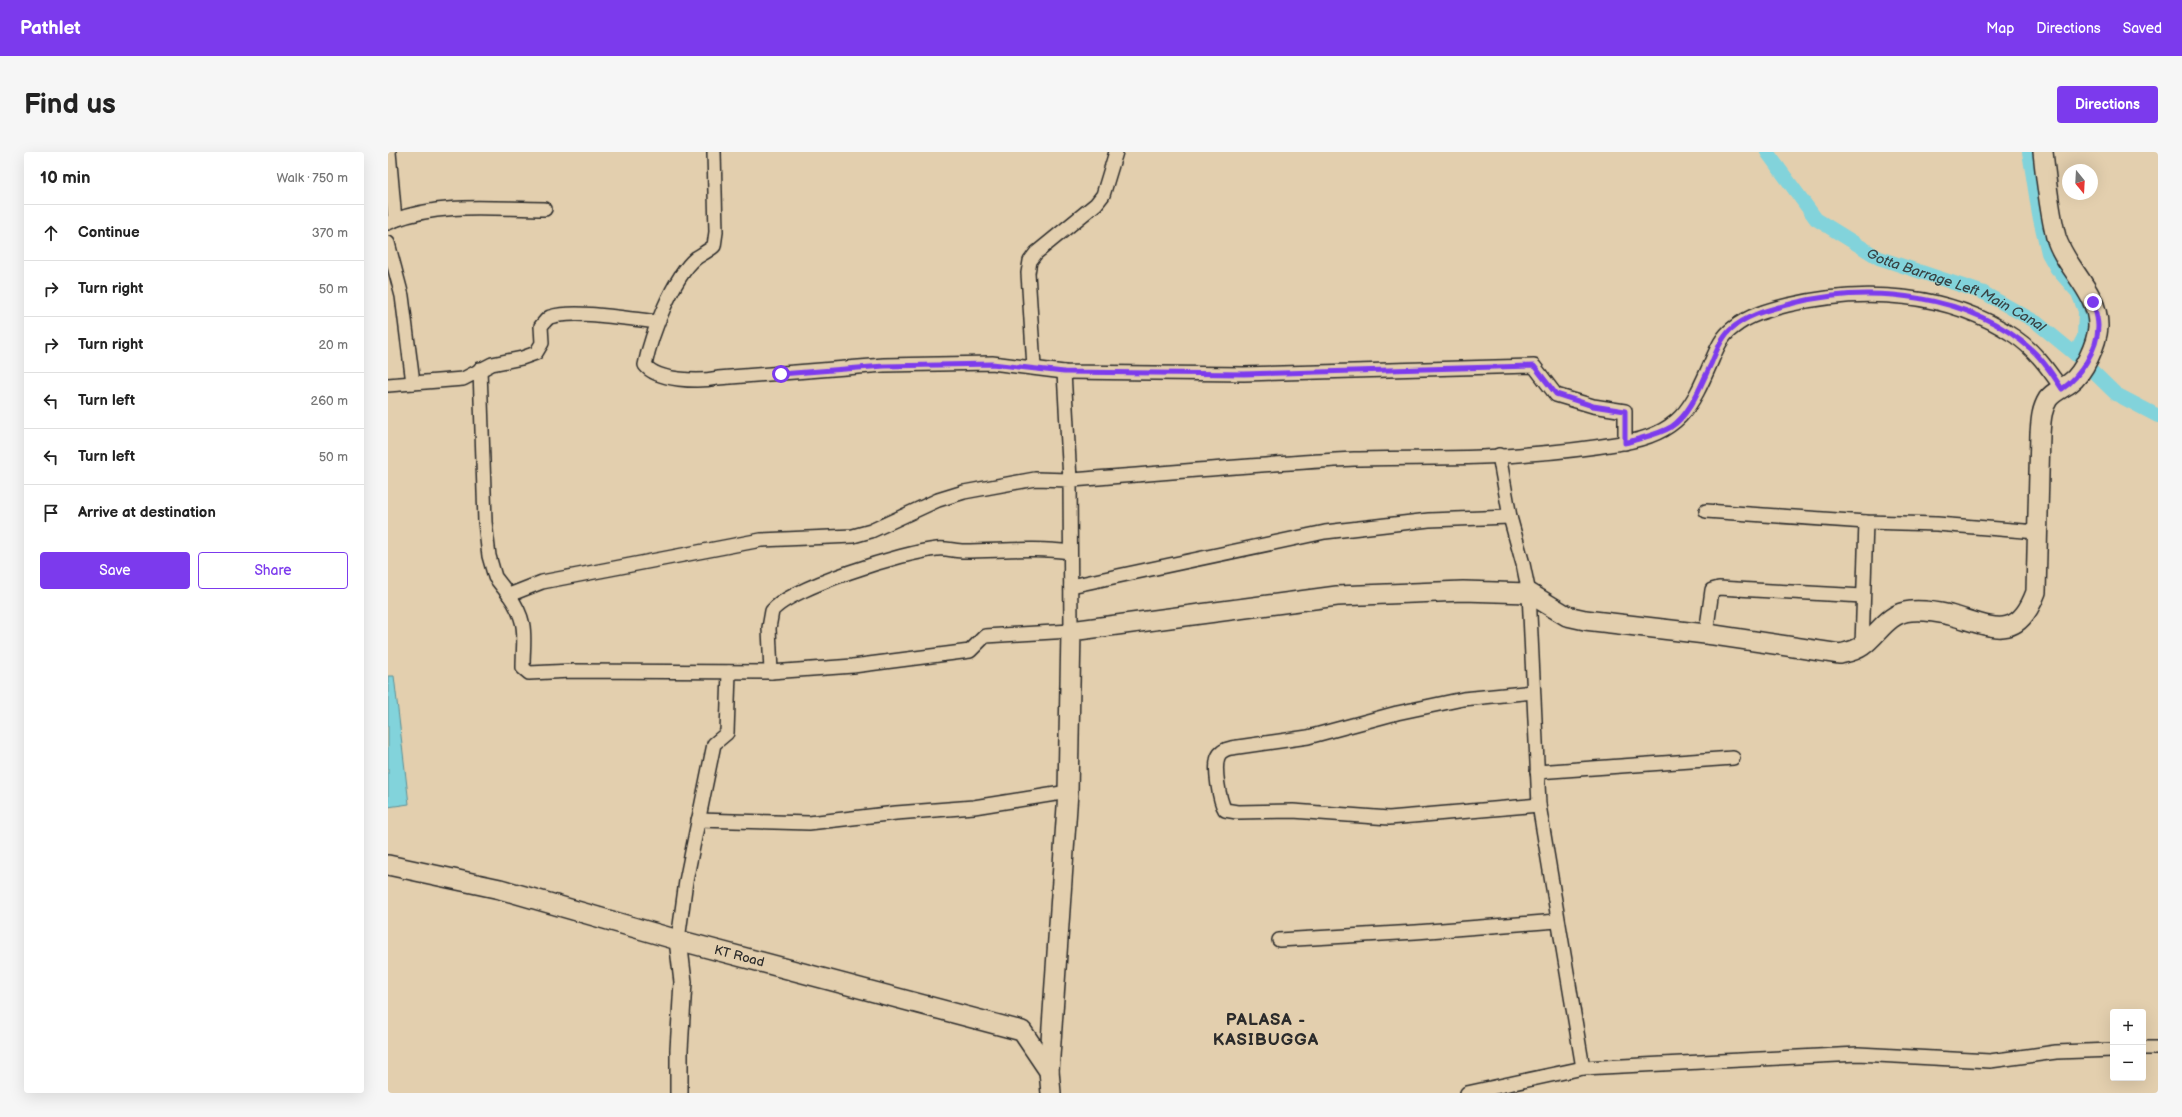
<!DOCTYPE html>
<meta charset="utf-8">
<style>
body{margin:0;font-family:"Balsamiq Sans",sans-serif;background:#f6f6f6;color:#222}
.controls{position:absolute;right:12px;bottom:12px;display:grid;overflow:hidden;border-radius:4px;box-shadow:0 4px 16px #0002}
.controls button{width:36px;height:36px;display:grid;place-items:center;padding:0;border:0;border-bottom:1px solid #e0e0e0;background:#fff;color:#222;font:20px sans-serif}
.compass{position:absolute;left:1674px;top:12px;width:36px;height:36px;border-radius:50%;background:#fff;box-shadow:0 4px 16px #0002;rotate:162deg}
.stop{position:absolute;width:12px;height:12px;margin:-9px;border:3px solid #7c3aed;border-radius:50%;background:#fff}
.stop.end{background:#7c3aed;border-color:#fff;box-shadow:0 1px 4px #0008}
.list{margin:0;padding:0;list-style:none}
h2{display:flex;justify-content:space-between;align-items:center;height:52px;margin:0;padding:0 16px;font-size:17px}
h2 small{font-size:13px;font-weight:400;color:#767676}
.list li{display:grid;grid-template-columns:26px 1fr auto;gap:12px;align-items:center;box-sizing:border-box;height:56px;padding:0 16px;border-top:1px solid #e0e0e0}
.list b{display:block;font-size:15px;white-space:nowrap}
.list em{font-size:13px;font-style:normal;color:#767676}
.actions{display:flex;gap:8px;padding:12px 16px}
.actions a{flex:1;padding:9px 0;border:1px solid #7c3aed;border-radius:4px;text-align:center;font-size:14px;color:#7c3aed}
.actions .main{background:#7c3aed;color:#fff}
.icon{flex:none;width:22px;height:22px;fill:none;stroke:currentColor;stroke-width:2;stroke-linecap:round;stroke-linejoin:round}
.map{position:relative;flex:none;width:1770px;height:941px;overflow:hidden;border-radius:4px}
header{display:flex;align-items:center;gap:24px;box-sizing:border-box;height:56px;padding:0 20px;background:#7c3aed;color:#fff}
header strong{font-size:19px}
nav{display:flex;gap:22px;margin-inline-start:auto;font-size:14px}
.intro{display:flex;align-items:center;justify-content:space-between;box-sizing:border-box;height:96px;padding:0 24px}
h1{margin:0;font-size:28px}
.button{padding:10px 18px;border-radius:4px;background:#7c3aed;color:#fff;font-size:14px;font-weight:700}
main{display:flex;gap:24px;padding:0 24px}
aside{flex:1;background:#fff;border-radius:4px;box-shadow:0 4px 16px #0002}
.map>svg:first-child{display:block}
.water{fill:#82d3db;stroke:#5f9095}
.lines{fill:none;stroke-linecap:round;stroke-linejoin:round}
.canal{stroke:#82d3db;stroke-width:14}
.minor-casing{stroke:#2b2b2b;stroke-width:16}
.tertiary-casing{stroke:#2b2b2b;stroke-width:20}
.secondary-casing{stroke:#2b2b2b;stroke-width:22}
.minor{stroke:#e3cfae;stroke-width:13}
.tertiary{stroke:#e3cfae;stroke-width:17}
.secondary{stroke:#e3cfae;stroke-width:19}
.route{stroke:#7c3aed;stroke-width:5}
.labels{text-anchor:middle;dominant-baseline:central;stroke-width:3;stroke-linejoin:round;paint-order:stroke}
.street-label{font-size:13px;fill:#2b2b2b;stroke:#e3cfae}
.water-label{font-size:14px;font-style:italic;fill:#384445;stroke:#e3cfae}
.district-label{font-size:17px;font-weight:bold;letter-spacing:1px;fill:#2b2b2b;stroke:#e3cfae}
</style>
<header>
<strong>Pathlet</strong>
<nav><a>Map</a><a>Directions</a><a>Saved</a></nav>
</header>
<div class="intro"><h1>Find us</h1><a class="button">Directions</a></div>
<main>
<aside>
<h2>10 min<small>Walk · 750 m</small></h2>
<ul class="list">
<li><svg class="icon" aria-label="ahead" viewBox="0 0 24 24"><path d="M12 20V5M6 11l6-6 6 6"/></svg><div><b>Continue</b></div><em>370 m</em></li>
<li><svg class="icon" aria-label="right" viewBox="0 0 24 24"><path d="M7 20v-9h11M14 6l5 5-5 5"/></svg><div><b>Turn right</b></div><em>50 m</em></li>
<li><svg class="icon" aria-label="right" viewBox="0 0 24 24"><path d="M7 20v-9h11M14 6l5 5-5 5"/></svg><div><b>Turn right</b></div><em>20 m</em></li>
<li><svg class="icon" aria-label="left" viewBox="0 0 24 24"><path d="M17 20v-9H6M10 6l-5 5 5 5"/></svg><div><b>Turn left</b></div><em>260 m</em></li>
<li><svg class="icon" aria-label="left" viewBox="0 0 24 24"><path d="M17 20v-9H6M10 6l-5 5 5 5"/></svg><div><b>Turn left</b></div><em>50 m</em></li>
<li><svg class="icon" aria-label="arrive" viewBox="0 0 24 24"><path d="M6 21V4h12l-3 4 3 4H6"/></svg><div><b>Arrive at destination</b></div></li>
</ul>
<div class="actions"><a class="main">Save</a><a>Share</a></div>
</aside>
<div class="map">
<svg width="1770" height="941" viewBox="0 0 1770 941">
<rect width="100%" height="100%" fill="#e3cfae"/>
<filter id="ink" filterUnits="userSpaceOnUse"><feTurbulence type="fractalNoise" baseFrequency=".025" numOctaves="2"/><feDisplacementMap in="SourceGraphic" scale="8" xChannelSelector="R" yChannelSelector="G"/><feConvolveMatrix kernelMatrix="1 2 1 2 8 2 1 2 1" color-interpolation-filters="sRGB"/></filter>
<g filter="url(#ink)">
<!-- water -->
<path class="water" d="M0,524H6L21,652L0,655Z"/>
<g class="lines">
<!-- canal -->
<g class="canal">
<path id="s1" d="M1379,0L1428,67L1491,106L1596,141L1648,170L1687,202L1728,242L1770,264"/>
<path d="M1641,0L1651,63L1660,101L1669,117L1690,141L1697,159L1696,185L1687,202"/>
</g>
<!-- minor casing -->
<g class="minor-casing">
<g id="minor">
<path d="M326,0L328,80L326,94C320,99 314,102 308,106C285,125 263,183 257,213C269,229 311,230 330,226L496,213L604,211L676,220L856,222L1146,214L1168,243L1205,254L1237,259V291"/>
<path d="M7,68C54,50 107,57 157,57"/>
<path d="M0,71L7,68L1,0"/>
<path d="M0,91L14,144L25,231L75,227L104,212L134,206L148,201L154,191L153,174C156,171 158,167 162,165C187,157 241,167 269,170"/>
<path d="M646,215L640,121L642,109L648,101L708,52L715,43L728,0"/>
<path d="M92,217L97,370L101,404L107,425L121,443"/>
<path d="M676,220L682,328L683,479L597,484L582,499L465,514L383,520L184,519L141,521L135,516C135,483 141,472 121,443L154,430L373,388L465,384L483,379L550,348L576,340L647,327L682,328C777,321 871,312 966,307C1024,305 1083,308 1141,302C1172,300 1203,296 1234,291C1291,282 1303,257 1324,208C1329,196 1334,184 1345,176C1361,163 1380,158 1400,153C1475,135 1561,140 1626,184C1647,198 1660,217 1674,237"/>
<path d="M0,233L25,231"/>
<path d="M1111,303L1122,365L1135,412L1141,441L1151,653L1195,916"/>
<path d="M1318,359L1478,370L1549,372L1649,380"/>
<path d="M683,434L937,380L1041,368L1122,365"/>
<path d="M1318,482L1324,438L1331,436L1475,444"/>
<path d="M1474,494L1478,370"/>
<path d="M383,520L381,476L384,459C403,435 517,400 549,397C558,396 568,399 576,399C612,399 647,395 682,400"/>
<path d="M1145,540L1075,547L1009,561L920,585L843,596C838,597 832,600 830,605C826,616 831,648 837,658L849,660L905,659L1001,666L1151,653"/>
<path d="M1149,620L1345,606"/>
<path d="M310,668L421,671L508,661L586,655L680,640"/>
<path d="M290,788L298,729L326,592L339,581L341,520"/>
<path d="M891,788L1028,780L1169,769"/>
<path d="M1755,896H1770"/>
<path d="M1079,941L1195,916L1470,902L1602,909L1668,900L1725,898"/>
</g>
</g>
<!-- tertiary casing -->
<g class="tertiary-casing">
<path id="tertiary" d="M290,788L295,830L291,898V941"/>
</g>
<!-- secondary casing -->
<g class="secondary-casing">
<g id="secondary">
<path id="s2" d="M0,713L112,737L290,788L634,879L661,919L663,941"/>
<path d="M661,919L680,640L683,479L949,444L1075,439L1141,441L1179,464L1197,468L1326,483L1452,502C1460,500 1467,499 1474,494C1491,482 1499,461 1523,459C1536,458 1549,460 1562,463C1603,474 1629,492 1648,440L1652,282C1653,270 1653,258 1660,247C1665,240 1675,236 1682,231C1696,221 1709,191 1710,175C1711,140 1677,116 1668,85C1661,57 1658,28 1655,0"/>
</g>
</g>
<!-- minor -->
<use href="#minor" class="minor"/>
<!-- tertiary -->
<use href="#tertiary" class="tertiary"/>
<!-- secondary -->
<use href="#secondary" class="secondary"/>
</g>
</g>
<g class="lines" filter="url(#ink)">
<!-- route -->
<path class="route" d="M393,222L496,214L604,212L676,220L856,222L1146,214L1168,242L1205,254L1237,259V291C1252,286 1270,283 1283,275C1303,262 1313,232 1323,212C1328,200 1333,187 1342,178C1359,162 1384,157 1406,151C1484,132 1582,142 1644,198C1656,209 1665,223 1674,237C1692,225 1710,197 1710,174C1710,166 1707,157 1705,150"/>
</g>
<g class="labels">
<!-- street labels -->
<g class="street-label">
<text stroke="none"><textPath href="#s2" startOffset="363">KT Road</textPath></text>
</g>
<!-- water labels -->
<g class="water-label">
<text stroke="none"><textPath href="#s1" startOffset="241">Gotta Barrage Left Main Canal</textPath></text>
</g>
<!-- district labels -->
<g class="district-label">
<text x="878" y="868">PALASA -<tspan x="878" dy="20">KASIBUGGA</tspan></text>
</g>
</g>
</svg>
<div class="controls">
<button>+</button>
<button>−</button>
</div>
<svg class="compass" viewBox="-18 -18 36 36"><path d="M0-13l5 13h-10z" fill="#e53935"/><path d="M0 13l5-13h-10z" fill="#767676"/></svg>
<div class="stop" style="left:393px;top:222px"></div>
<div class="stop end" style="left:1705px;top:150px"></div>
</div>
</main>
